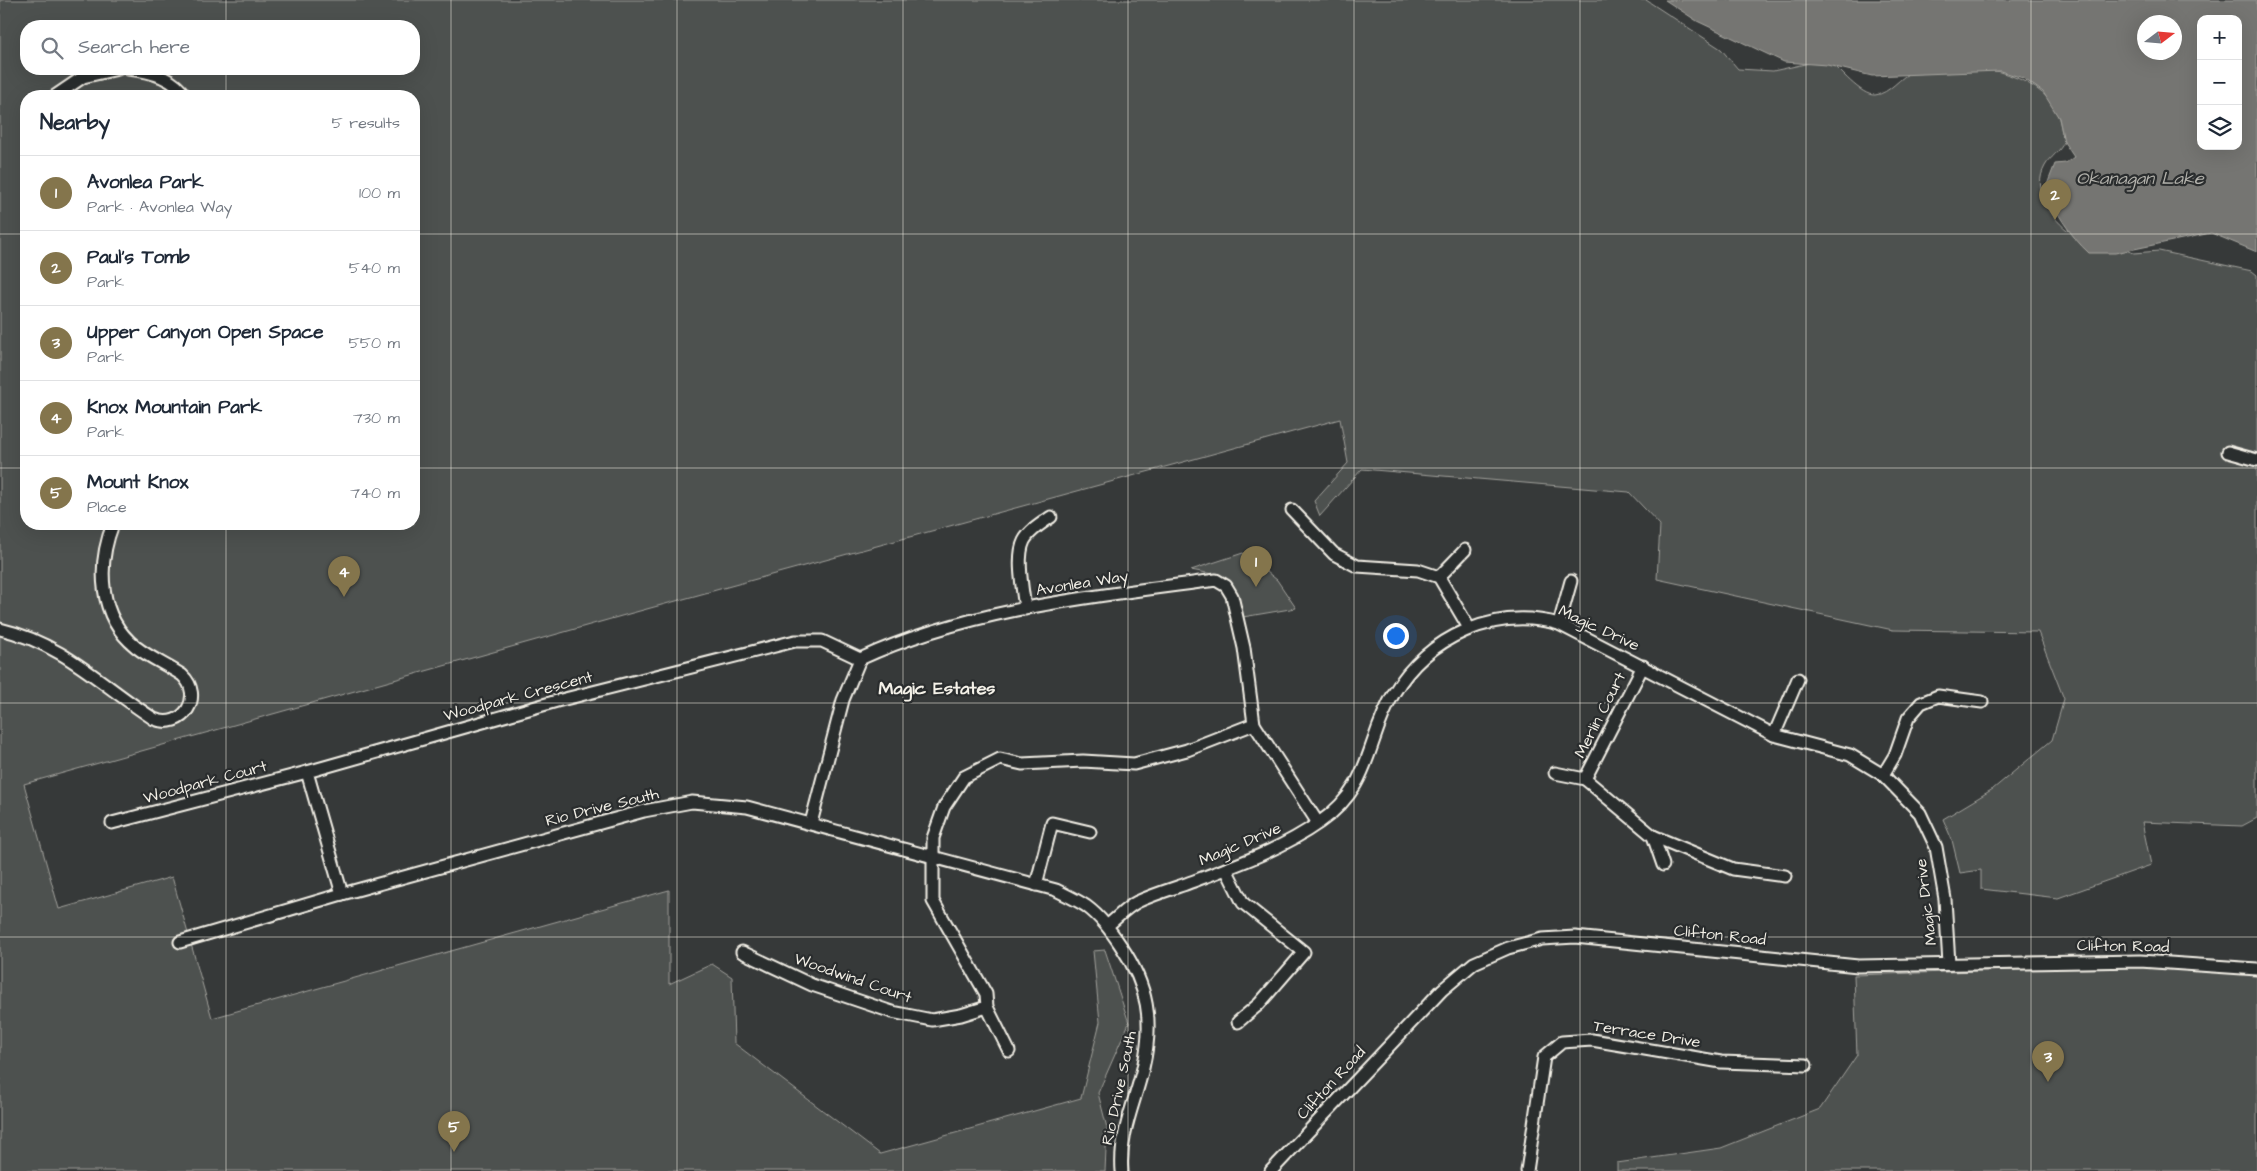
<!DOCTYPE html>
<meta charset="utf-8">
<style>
body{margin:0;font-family:"Architects Daughter",sans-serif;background:#f2f2f3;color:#1f2937}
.controls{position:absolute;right:15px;top:15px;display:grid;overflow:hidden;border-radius:10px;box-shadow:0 5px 20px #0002}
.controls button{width:45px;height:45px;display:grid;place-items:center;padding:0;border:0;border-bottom:1px solid #e0e1e3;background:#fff;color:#1f2937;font:25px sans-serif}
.compass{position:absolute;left:2137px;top:15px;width:45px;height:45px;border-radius:50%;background:#fff;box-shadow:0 5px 20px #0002;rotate:74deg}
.you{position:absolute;left:1395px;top:635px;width:18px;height:18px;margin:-12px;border:4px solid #fff;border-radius:50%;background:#1a73e8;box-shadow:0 0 0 8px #1a73e833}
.badge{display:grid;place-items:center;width:32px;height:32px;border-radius:50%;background:#84754c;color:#fff;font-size:16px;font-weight:700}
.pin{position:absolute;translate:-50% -41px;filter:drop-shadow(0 1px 2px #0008)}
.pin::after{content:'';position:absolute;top:26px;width:18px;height:15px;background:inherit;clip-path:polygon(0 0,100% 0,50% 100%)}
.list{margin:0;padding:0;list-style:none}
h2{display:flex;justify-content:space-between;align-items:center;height:65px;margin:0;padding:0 20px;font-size:21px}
h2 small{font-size:16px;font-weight:400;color:#747a83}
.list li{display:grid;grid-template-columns:32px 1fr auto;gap:15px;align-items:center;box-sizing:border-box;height:75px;padding:0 20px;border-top:1px solid #e0e1e3}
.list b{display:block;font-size:19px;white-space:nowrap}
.list p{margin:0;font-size:16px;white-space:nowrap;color:#747a83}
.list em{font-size:16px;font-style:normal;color:#747a83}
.icon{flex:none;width:28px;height:28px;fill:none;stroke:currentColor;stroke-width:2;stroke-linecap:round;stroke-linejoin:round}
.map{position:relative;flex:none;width:2257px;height:1171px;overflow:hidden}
.search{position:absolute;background:#fff;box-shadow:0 5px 20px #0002;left:20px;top:20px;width:400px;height:55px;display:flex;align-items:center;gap:12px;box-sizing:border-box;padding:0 18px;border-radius:20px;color:#747a83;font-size:19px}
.panel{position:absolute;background:#fff;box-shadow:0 5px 20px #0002;left:20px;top:90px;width:400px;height:440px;border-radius:20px}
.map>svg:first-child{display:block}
.green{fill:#4e514f;stroke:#a1a19c;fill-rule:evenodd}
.water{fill:#757572;stroke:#a8a7a1;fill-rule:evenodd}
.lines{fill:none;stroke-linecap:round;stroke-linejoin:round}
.minor-casing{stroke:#f4f1e8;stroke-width:15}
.minor{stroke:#2a2d2e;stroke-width:11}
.grid{fill:none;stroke:#f4f1e8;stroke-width:1;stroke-opacity:0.55}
.labels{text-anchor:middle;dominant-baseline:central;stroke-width:4.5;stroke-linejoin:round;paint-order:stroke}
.street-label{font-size:16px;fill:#f4f1e8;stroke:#2a2d2e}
.water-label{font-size:18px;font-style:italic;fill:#b4b3ad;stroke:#2a2d2e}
.neighbourhood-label{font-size:18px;font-weight:bold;fill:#f4f1e8;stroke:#2a2d2e}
</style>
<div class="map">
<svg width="2257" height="1171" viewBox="0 0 2257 1171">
<rect width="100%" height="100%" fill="#363939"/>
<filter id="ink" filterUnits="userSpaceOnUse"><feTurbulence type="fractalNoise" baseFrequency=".02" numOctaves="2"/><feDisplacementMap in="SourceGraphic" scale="10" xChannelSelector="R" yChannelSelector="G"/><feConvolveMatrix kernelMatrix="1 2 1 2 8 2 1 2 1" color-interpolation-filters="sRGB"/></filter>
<g filter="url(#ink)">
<!-- green -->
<g class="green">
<path d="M0,0H1646L1721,49L1738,69L1773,71L1828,59C1839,69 1861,96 1875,95C1890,94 1900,76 1914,71C1952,57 2030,69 2054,106C2060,116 2061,131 2064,142C2060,152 2050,157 2045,166C2032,189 2049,215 2067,230L2134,253L2159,251L2252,271L2257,275V818L2242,826L2142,822L2151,865L2058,898L1981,889V870L1960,873L1952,840L1943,819L1993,789L2052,740L2064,699L2038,632L1893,630L1657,579L1660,525L1629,492L1362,469L1320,516L1314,501L1348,463L1340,419L625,615L24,784L59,909L172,877L212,1018L669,890V984L712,964L732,977L734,1043L880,1154L1081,1098L1100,1022L1093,951L1105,950L1129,1023L1098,1093L1107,1128L1105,1171H0ZM26,26H414V69H26ZM26,96H414V524H26Z"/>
<path d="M1243,553L1277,580L1296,608L1237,618L1217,575L1191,570Z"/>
<path d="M2138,966L2257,969V1171H1617V1163L1721,1148L1820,1109L1857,1055L1854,975Z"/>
</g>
<!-- water -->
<path class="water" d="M1665,0H2257V252L2211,233L2115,253H2089C2070,236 2057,213 2045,190L2055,164L2066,163L2074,157L2064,142L2059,118L2043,92L2023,78L2000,71L1872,76L1827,65L1784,62L1697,21ZM2201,19H2238V146H2201ZM2144,22H2174V52H2144Z"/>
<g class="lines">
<!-- minor casing -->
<g class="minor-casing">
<g id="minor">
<path d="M128,69C150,71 173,77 185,96"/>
<path d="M55,96L83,77L118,69"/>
<path d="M2228,452L2257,460"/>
<path d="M1292,510L1334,554L1357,566L1418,570L1439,577L1469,628"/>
<path d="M1439,577L1465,550"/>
<path d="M1025,609C1023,591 1016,557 1024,541C1029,531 1042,523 1051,517"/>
<path d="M1559,624L1571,581"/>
<path d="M0,629C64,644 101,685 154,719C183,731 205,696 182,675C167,665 150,658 136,647C98,617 97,565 113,524"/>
<path d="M1643,666L1585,779L1653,836L1733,869L1785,876"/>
<path d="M1774,735L1798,679"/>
<path d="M1555,773L1585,779"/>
<path d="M1883,775L1895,755L1908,718L1921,703L1938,696L1982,702"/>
<path d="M112,823L307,772"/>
<path d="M811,823L843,700L860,659C971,608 1097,596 1216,580L1226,586L1232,596L1244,648L1254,724L1318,823"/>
<path d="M1653,836L1663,865"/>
<path d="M1226,869L1243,903L1304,952L1259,1004L1238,1022"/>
<path d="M1036,885L1052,823L1090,832"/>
<path d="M342,894L307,772L557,701L795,641H822L860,659"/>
<path d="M1108,925C1117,918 1127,907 1137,902C1152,895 1168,890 1183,885C1231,867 1279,851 1320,822C1373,785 1365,742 1394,693C1427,637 1496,606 1559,624L1774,735L1850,755L1883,775L1920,813L1936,847L1945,899L1949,964"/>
<path d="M180,942L342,894L644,811L692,802L747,807L1056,890C1066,895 1077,900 1086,906C1101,917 1111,931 1121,946C1148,986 1154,1021 1143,1068C1135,1103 1119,1134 1122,1171"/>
<path d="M742,952L812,985L892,1012L932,1020L961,1015L987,1007"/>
<path d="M1009,1051L987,1007L986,994L933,901V838L944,807L964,777L1000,759L1022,764L1083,761L1134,764L1187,750L1254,724"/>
<path d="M1271,1171L1442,990L1474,963L1508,948L1542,939L1575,937L1858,966L2140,961L2257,969"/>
<path d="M1527,1171L1544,1057L1562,1042L1592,1040L1721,1062L1806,1065"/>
</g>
</g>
<!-- minor -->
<use href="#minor" class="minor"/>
</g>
</g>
<!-- grid -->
<path class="grid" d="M226,0V26M451,0V1171M677,0V1171M903,0V1171M1128,0V1171M1354,0V1171M1580,0V1171M1806,0V1171M2031,0V1171M226,69V96M0,234H26M414,234H2257M0,468H26M414,468H2257M226,524V1171M0,703H2257M0,937H2257"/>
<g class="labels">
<!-- street labels -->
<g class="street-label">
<text transform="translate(1082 583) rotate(-9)">Avonlea Way</text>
<text transform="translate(1599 628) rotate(25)">Magic Drive</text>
<text transform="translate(518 696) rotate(-15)">Woodpark Crescent</text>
<text transform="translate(1600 715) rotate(-63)">Merlin Court</text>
<text transform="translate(205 782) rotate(-15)">Woodpark Court</text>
<text transform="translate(602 807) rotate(-14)">Rio Drive South</text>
<text transform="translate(1240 844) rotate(-23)">Magic Drive</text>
<text transform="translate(1926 902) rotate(-97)">Magic Drive</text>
<text transform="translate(1720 935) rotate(6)">Clifton Road</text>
<text transform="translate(2123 946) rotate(1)">Clifton Road</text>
<text transform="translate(853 978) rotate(19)">Woodwind Court</text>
<text transform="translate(1647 1034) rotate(9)">Terrace Drive</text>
<text transform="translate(1331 1083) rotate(-47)">Clifton Road</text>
<text transform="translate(1119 1088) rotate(-78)">Rio Drive South</text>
</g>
<!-- water labels -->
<g class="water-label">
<text x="2140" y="178">Okanagan Lake</text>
</g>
<!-- neighbourhood labels -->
<g class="neighbourhood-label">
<text x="937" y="688">Magic Estates</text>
</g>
</g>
</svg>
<div class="controls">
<button>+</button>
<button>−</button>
<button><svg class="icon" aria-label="layers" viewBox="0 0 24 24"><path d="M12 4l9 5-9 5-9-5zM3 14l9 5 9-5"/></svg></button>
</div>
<svg class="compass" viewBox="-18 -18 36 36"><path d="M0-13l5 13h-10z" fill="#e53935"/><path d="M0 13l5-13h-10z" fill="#747a83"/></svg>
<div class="you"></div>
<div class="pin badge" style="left:1256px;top:587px">1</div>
<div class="pin badge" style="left:2055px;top:220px">2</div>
<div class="pin badge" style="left:2048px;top:1082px">3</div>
<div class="pin badge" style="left:344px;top:597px">4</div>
<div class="pin badge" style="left:454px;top:1152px">5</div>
<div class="search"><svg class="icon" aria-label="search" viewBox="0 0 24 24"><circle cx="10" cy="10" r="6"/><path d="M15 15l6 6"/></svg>Search here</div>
<section class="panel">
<h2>Nearby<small>5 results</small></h2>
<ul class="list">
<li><span class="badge">1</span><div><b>Avonlea Park</b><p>Park · Avonlea Way</p></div><em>100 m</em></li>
<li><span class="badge">2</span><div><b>Paul's Tomb</b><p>Park</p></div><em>540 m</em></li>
<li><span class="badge">3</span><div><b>Upper Canyon Open Space</b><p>Park</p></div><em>550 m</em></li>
<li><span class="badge">4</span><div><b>Knox Mountain Park</b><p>Park</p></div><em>730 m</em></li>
<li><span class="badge">5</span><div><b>Mount Knox</b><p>Place</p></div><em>740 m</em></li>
</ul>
</section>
</div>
